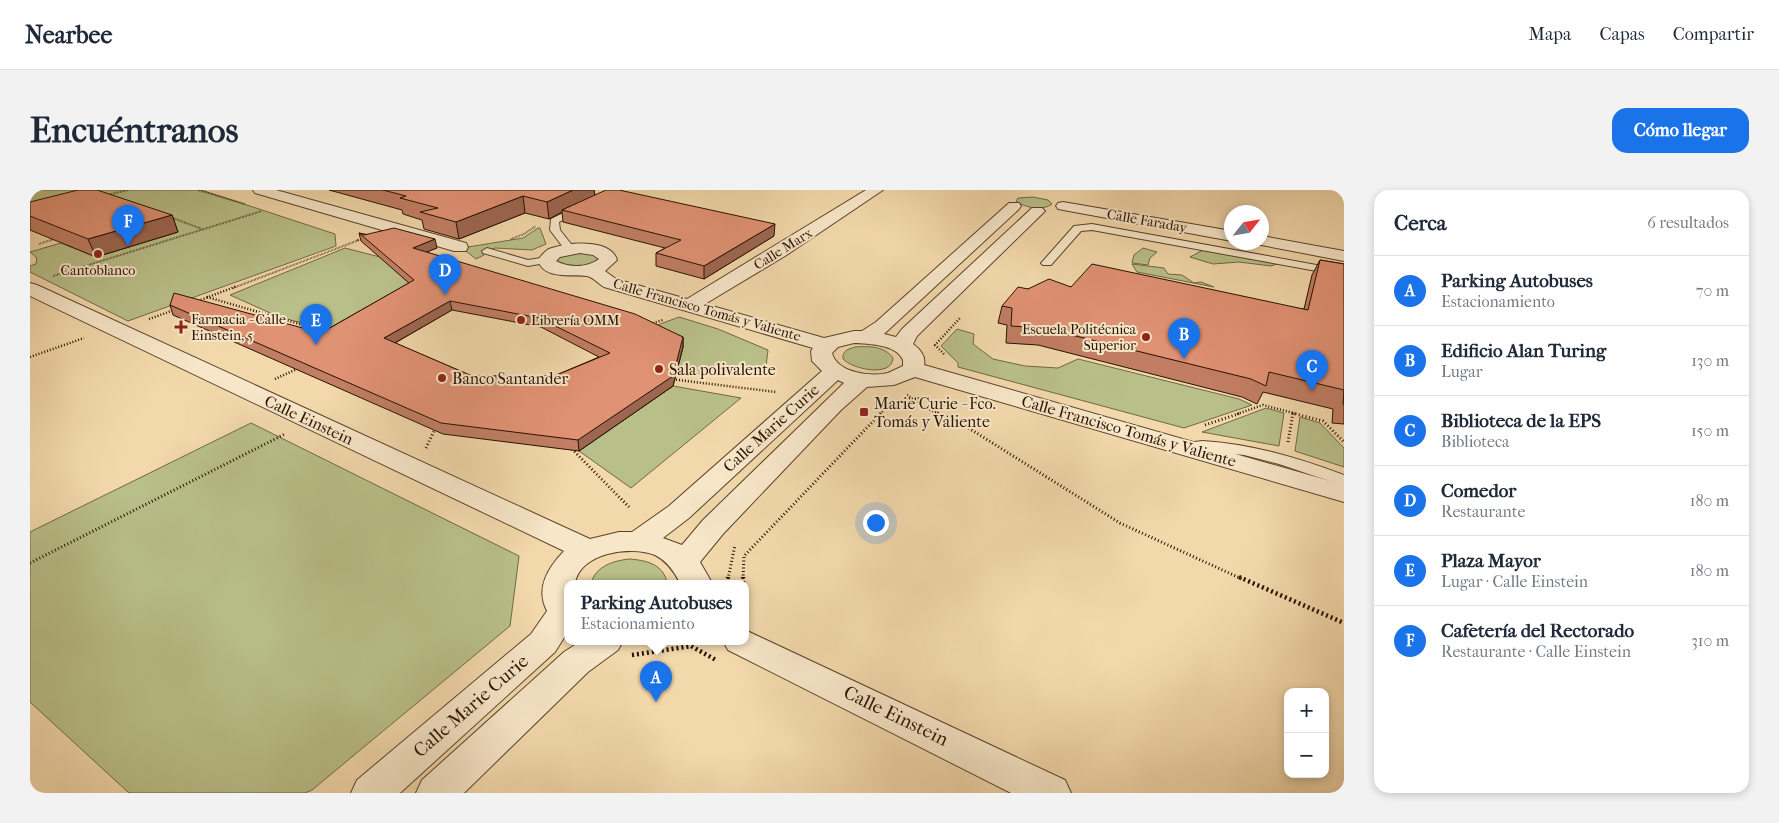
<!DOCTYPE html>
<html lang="es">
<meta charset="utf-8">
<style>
body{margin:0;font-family:"IM FELL French Canon",serif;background:#f2f2f3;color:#1f2937}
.controls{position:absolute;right:15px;bottom:15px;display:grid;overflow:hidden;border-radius:10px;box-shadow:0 2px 8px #0003}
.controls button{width:45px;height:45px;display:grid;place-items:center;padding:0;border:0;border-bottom:1px solid #e0e1e3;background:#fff;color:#1f2937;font:25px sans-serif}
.compass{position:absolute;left:1194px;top:15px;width:45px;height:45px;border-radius:50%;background:#fff;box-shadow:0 2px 8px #0003;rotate:59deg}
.you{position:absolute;left:845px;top:332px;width:18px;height:18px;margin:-12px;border:4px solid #fff;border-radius:50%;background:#1a73e8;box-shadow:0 0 0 8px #1a73e833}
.badge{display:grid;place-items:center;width:32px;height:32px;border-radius:50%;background:#1a73e8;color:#fff;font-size:16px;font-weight:700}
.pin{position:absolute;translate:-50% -41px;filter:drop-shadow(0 1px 2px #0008)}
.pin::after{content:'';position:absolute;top:26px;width:18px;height:15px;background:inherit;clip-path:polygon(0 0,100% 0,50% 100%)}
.popup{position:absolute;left:534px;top:390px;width:185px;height:65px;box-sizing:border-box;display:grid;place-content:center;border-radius:10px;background:#fff;filter:drop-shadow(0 1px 4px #0005);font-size:16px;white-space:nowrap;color:#747a83}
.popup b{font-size:19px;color:#1f2937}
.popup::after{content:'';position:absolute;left:50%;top:100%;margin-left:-10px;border:10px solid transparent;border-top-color:#fff}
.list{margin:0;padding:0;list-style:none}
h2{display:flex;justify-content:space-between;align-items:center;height:65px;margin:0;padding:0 20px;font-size:21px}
h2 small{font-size:16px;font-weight:400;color:#747a83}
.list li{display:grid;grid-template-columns:32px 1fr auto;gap:15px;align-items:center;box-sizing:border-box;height:70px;padding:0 20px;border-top:1px solid #e0e1e3}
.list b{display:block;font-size:19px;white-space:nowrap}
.list p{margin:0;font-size:16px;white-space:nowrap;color:#747a83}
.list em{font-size:16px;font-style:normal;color:#747a83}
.map{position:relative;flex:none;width:1314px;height:603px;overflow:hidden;border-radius:15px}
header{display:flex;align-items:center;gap:30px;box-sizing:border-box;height:70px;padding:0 25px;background:#fff;border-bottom:1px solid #e0e1e3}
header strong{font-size:24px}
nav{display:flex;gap:28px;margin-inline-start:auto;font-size:18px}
.intro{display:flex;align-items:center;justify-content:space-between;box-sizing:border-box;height:120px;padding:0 30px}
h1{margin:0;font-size:35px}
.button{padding:12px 22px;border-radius:15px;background:#1a73e8;color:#fff;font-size:18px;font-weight:700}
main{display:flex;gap:30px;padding:0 30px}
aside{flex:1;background:#fff;border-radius:15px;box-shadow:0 2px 8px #0003}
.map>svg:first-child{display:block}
.green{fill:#b9bf89;stroke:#706844}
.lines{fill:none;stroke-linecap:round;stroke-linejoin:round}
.lane-casing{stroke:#5a432b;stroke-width:2}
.street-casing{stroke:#5a432b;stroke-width:2}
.path-far3{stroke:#281100;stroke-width:2;stroke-dasharray:0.5 1;stroke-linecap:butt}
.path-far2{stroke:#281100;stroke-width:2.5;stroke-dasharray:1 2;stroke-linecap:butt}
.path-far1{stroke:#281100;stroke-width:3;stroke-dasharray:1 2.5;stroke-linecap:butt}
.path{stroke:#281100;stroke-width:4.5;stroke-dasharray:2 3;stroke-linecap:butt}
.lane{fill:#f7e6c8;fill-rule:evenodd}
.street{fill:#f7e6c8;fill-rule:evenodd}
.wall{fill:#c17e64;stroke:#281100;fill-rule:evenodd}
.shaded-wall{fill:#9d6651;stroke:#281100}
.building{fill:#e09274;stroke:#281100;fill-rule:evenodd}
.poi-dot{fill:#8f2418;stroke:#f7e6c8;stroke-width:2}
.labels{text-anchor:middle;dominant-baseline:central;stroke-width:4;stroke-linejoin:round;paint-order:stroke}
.far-street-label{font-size:14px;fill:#281100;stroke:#f7e6c8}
.far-poi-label{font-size:14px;fill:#281100;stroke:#f7e6c8;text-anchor:start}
.poi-label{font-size:16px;fill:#281100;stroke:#f7e6c8;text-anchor:start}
.street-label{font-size:16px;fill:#281100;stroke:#f7e6c8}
.near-street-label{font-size:19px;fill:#281100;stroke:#f7e6c8}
</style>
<header>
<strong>Nearbee</strong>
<nav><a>Mapa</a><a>Capas</a><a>Compartir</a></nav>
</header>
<div class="intro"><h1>Encuéntranos</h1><a class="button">Cómo llegar</a></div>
<main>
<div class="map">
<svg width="1314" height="603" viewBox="0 0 1314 603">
<rect width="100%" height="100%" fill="#f2d8ab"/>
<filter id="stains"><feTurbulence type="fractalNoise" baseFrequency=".004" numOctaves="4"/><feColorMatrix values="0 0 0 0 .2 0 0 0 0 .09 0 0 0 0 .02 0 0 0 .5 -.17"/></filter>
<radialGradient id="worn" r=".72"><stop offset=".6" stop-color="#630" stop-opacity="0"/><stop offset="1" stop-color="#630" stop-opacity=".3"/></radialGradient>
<!-- green -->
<g class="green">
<path d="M0,0H171L305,44L306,56L98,131L0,82V76L6,74L7,68L0,62L31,53L66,67L147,42L0,30Z"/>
<path d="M1003,7L1018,10L1022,14C1013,21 995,18 986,11L988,8Z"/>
<path d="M508,38H510L516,54L502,60L465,58L452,63L454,65L446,69L432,58L493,48Z"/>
<path d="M315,58L350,67L386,99L311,143L249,127L200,105Z"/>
<path d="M1113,58L1127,62L1120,68L1118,75L1102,73L1104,65Z"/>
<path d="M1173,60L1247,74L1241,76L1209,72L1183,74L1160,67Z"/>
<path d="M553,61L569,67V70C558,82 538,76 525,72L527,66Z"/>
<path d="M1102,74L1134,78L1138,84L1152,85L1164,93L1171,92L1184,97L1107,82Z"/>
<path d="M649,127L688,139L738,160L735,185L646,183L653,157L617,139Z"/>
<path d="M927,139L944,144L943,154L963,169L995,176L1028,178L1048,169L1209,209L1222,215L1154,238L928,177V173L911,156Z"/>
<path d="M825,157C838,156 855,156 863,168C862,188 822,179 813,169C812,161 818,159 825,157Z"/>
<path d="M643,196L711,208L601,298L549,261Z"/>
<path d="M1236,218L1254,223L1249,256L1172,242Z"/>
<path d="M1270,227L1290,233L1314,258V277L1265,261Z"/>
<path d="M221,233L489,366L480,436L282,600L275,603H99L0,512V342Z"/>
<path d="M599,369C615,370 634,374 637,393H561C566,376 583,371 599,369Z"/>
</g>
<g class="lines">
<!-- lane casing -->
<g class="lane-casing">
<g id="lane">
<path d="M581,0H592L529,32L530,40L545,59L544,61H536L520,40L521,29Z"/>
<path d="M1062,34L1314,80V86L1062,40L1051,41L1021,75H1013L1011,73L1013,71L1044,36Z"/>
<path d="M457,58L498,70L517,67L522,70L521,72L498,76L453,63L452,61Z"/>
<path d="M1173,251C1222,254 1268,268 1314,285V296L1249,274L1214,265L1173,261L1152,262L1146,260L1144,257L1146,254Z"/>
</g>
</g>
<!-- street casing -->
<g class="street-casing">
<g id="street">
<path d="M223,0H246L436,53L438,57L436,61H424L225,3Z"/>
<path d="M836,0H853L755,66L675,114L794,148L824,141H832L846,132L979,13H989L991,16L989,19L854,144L866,147L872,139L1002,18H1012L1015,21L1012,24L887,146L883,154C890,159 896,166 894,175L1314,295V312L885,187L864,195L837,197L811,220L693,344L670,372L682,393H650C644,381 637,371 625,365C600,355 550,363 545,393H537V443L525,462L370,603H321L327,590L501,444L517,421C505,398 518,378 534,361L0,106V93L7,95L560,349L589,342H602L639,316L792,181L782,171L781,161L783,158L574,97C569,94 563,87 557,86C543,84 513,90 508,70C511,66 515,61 519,59C536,52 581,48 587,70L575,81L586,89L657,109ZM550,63L563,65L569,69C557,78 539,78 526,71L530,67ZM824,153C839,154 866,154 873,170V176C868,178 863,181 858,183C841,187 807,183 802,163L808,157ZM808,190L814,193L673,330L652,355L633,348L659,328Z"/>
<path d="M1033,12L1202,41V51L1028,19L1026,16L1028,13Z"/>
<path d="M1232,46L1314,61V71L1226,54L1225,52H1232Z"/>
<path d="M715,440L1035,590L1041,603H981L698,460L693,451H715Z"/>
<path d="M551,451H593L588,460L558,482L434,603H386L392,590L534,462Z"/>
</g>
</g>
<!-- path-far3 -->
<g class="path-far3">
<path d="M168,0L215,14"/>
<path d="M77,5L98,0"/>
<path d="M140,27L172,39"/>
<path d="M481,49L494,44L506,36"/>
<path d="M9,54L24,49"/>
<path d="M23,86L232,21"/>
<path d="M203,98L329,50H326"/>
</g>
<!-- path-far2 -->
<g class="path-far2">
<path d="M177,107L297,142"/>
<path d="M168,111L207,96"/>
<path d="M119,129L144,120"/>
<path d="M620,134L633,130"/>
<path d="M914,164L905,155L930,128"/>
<path d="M0,167L54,148"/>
<path d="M245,189L269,178"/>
<path d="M640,189L746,202"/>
<path d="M877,205L891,216L910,224"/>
<path d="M867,211L898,207"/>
<path d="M850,224L861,212"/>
<path d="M1207,224L1233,215L1267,224"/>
</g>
<!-- path-far1 -->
<g class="path-far1">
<path d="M907,223L929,232L1090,333L1212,389"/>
<path d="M1262,223L1293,231L1314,252"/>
<path d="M1175,235L1211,223"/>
<path d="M1258,252L1263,223"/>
<path d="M396,258L406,237"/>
<path d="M542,259L599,317"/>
<path d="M0,373L255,244"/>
<path d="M698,389L705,355"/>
<path d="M713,389L714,366L851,223"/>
</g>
<!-- path -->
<g class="path">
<path d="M1209,387L1314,433"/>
<path d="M697,393L698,387"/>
<path d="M713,393V387"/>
<path d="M602,465L661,456L686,470"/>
</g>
<!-- lane -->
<use href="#lane" class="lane"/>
<!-- street -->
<use href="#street" class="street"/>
</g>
<!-- wall -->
<g class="wall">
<path d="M299,0H564L565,5L744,46L674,89L626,76V63L635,58L533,32L532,22L519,29L495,23L429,49L394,39L392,30L373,24L372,20Z"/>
<path d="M0,12L142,25L148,42L66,67L0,40Z"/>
<path d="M329,43L407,58L396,62L653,147V157L643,196L549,261L413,244L143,125L140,115L291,143L379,93L331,51ZM422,120L511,137L569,167L524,186H442L365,153Z"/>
<path d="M1290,70L1314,74V234L1302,233L1303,219L1233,202L1227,214L1212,207L1008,155L976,153L977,135L968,133L972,116L998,99L1041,97L1274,119L1282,85Z"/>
</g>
<!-- shaded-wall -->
<g class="shaded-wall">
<path d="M543,0H564L565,6L532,20V22L519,29L517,12Z"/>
<path d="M493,6L495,23L429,49L426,32Z"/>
<path d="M142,25L148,42L66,67L58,49Z"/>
<path d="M745,34L744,46L674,89V76Z"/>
<path d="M405,49L407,58L384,67L383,58Z"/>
<path d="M420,111L422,120L356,158L354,148Z"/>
<path d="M653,147V157L643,196L549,261L548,250Z"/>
</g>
<!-- building -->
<g class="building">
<path d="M48,0H67L142,25L58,49L0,26V12Z"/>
<path d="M353,0H543L517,12L493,6L426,32L390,22L408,18L370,8L376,6Z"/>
<path d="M576,0H589L745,34L674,76L626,63L651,50L532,20Z"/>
<path d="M364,38L405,49L383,58L605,124L653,147L643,186L548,250L411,233L140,115L144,103L291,143L384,90L329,43L334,45ZM420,111L509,128L580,163L524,186H442L354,148Z"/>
<path d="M1290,70L1314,74V215L1313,214L1314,200L1239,182L1236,196L1221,189L1013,138L981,136L982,118L972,116L988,97L998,99L1019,89L1041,97L1062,74L1278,120Z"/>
</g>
<!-- markers -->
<g class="poi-dot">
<circle cx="68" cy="64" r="5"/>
<circle cx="491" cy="130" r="5"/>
<path d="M148.5 129.5h5v5h5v5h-5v5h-5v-5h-5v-5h5z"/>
<circle cx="1116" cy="147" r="5"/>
<circle cx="629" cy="179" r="5"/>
<circle cx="412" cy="188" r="5"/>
<rect x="829" y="217" width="10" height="10" rx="2.5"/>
</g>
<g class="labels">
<!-- far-street labels -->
<g class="far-street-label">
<text transform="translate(1117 31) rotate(10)">Calle Faraday</text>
<text transform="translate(753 59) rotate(-32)">Calle Marx</text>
<text transform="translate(677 120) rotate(16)">Calle Francisco Tomás y Valiente</text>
</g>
<!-- far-poi labels -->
<g class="far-poi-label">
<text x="68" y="80" text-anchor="middle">Cantoblanco</text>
<text x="161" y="129">Farmacia - Calle<tspan x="161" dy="16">Einstein, 5</tspan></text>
<text x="501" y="130">Librería OMM</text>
<text x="1106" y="139" text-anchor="end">Escuela Politécnica<tspan x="1106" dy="16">Superior</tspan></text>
</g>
<!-- poi labels -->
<g class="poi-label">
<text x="639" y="179">Sala polivalente</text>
<text x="422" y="188">Banco Santander</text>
<text x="844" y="213">Marie Curie - Fco.<tspan x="844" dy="18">Tomás y Valiente</tspan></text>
</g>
<!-- street labels -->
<g class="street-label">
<text transform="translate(279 230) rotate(25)">Calle Einstein</text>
<text transform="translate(741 238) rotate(-42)">Calle Marie Curie</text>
<text transform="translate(1099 241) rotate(16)">Calle Francisco Tomás y Valiente</text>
</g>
<!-- near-street labels -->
<g class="near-street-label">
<text transform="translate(441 516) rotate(-41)">Calle Marie Curie</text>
<text transform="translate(866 526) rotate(26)">Calle Einstein</text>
</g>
</g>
<rect width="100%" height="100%" filter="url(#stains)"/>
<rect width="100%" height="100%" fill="url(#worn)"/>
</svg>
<div class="controls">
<button>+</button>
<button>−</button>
</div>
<svg class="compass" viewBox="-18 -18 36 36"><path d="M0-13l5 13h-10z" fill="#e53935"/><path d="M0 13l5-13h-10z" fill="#747a83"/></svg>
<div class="you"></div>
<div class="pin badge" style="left:626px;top:512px">A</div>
<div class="popup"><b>Parking Autobuses</b>Estacionamiento</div>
<div class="pin badge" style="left:1154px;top:169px">B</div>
<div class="pin badge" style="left:1282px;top:201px">C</div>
<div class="pin badge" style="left:415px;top:105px">D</div>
<div class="pin badge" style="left:286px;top:155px">E</div>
<div class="pin badge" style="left:98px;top:56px">F</div>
</div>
<aside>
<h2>Cerca<small>6 resultados</small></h2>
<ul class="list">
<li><span class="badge">A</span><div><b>Parking Autobuses</b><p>Estacionamiento</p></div><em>70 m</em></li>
<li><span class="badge">B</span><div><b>Edificio Alan Turing</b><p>Lugar</p></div><em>130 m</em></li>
<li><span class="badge">C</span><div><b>Biblioteca de la EPS</b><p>Biblioteca</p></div><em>150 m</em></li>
<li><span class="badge">D</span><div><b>Comedor</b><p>Restaurante</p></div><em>180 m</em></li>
<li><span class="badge">E</span><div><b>Plaza Mayor</b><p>Lugar · Calle Einstein</p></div><em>180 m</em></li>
<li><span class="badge">F</span><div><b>Cafetería del Rectorado</b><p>Restaurante · Calle Einstein</p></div><em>310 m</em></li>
</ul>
</aside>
</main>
